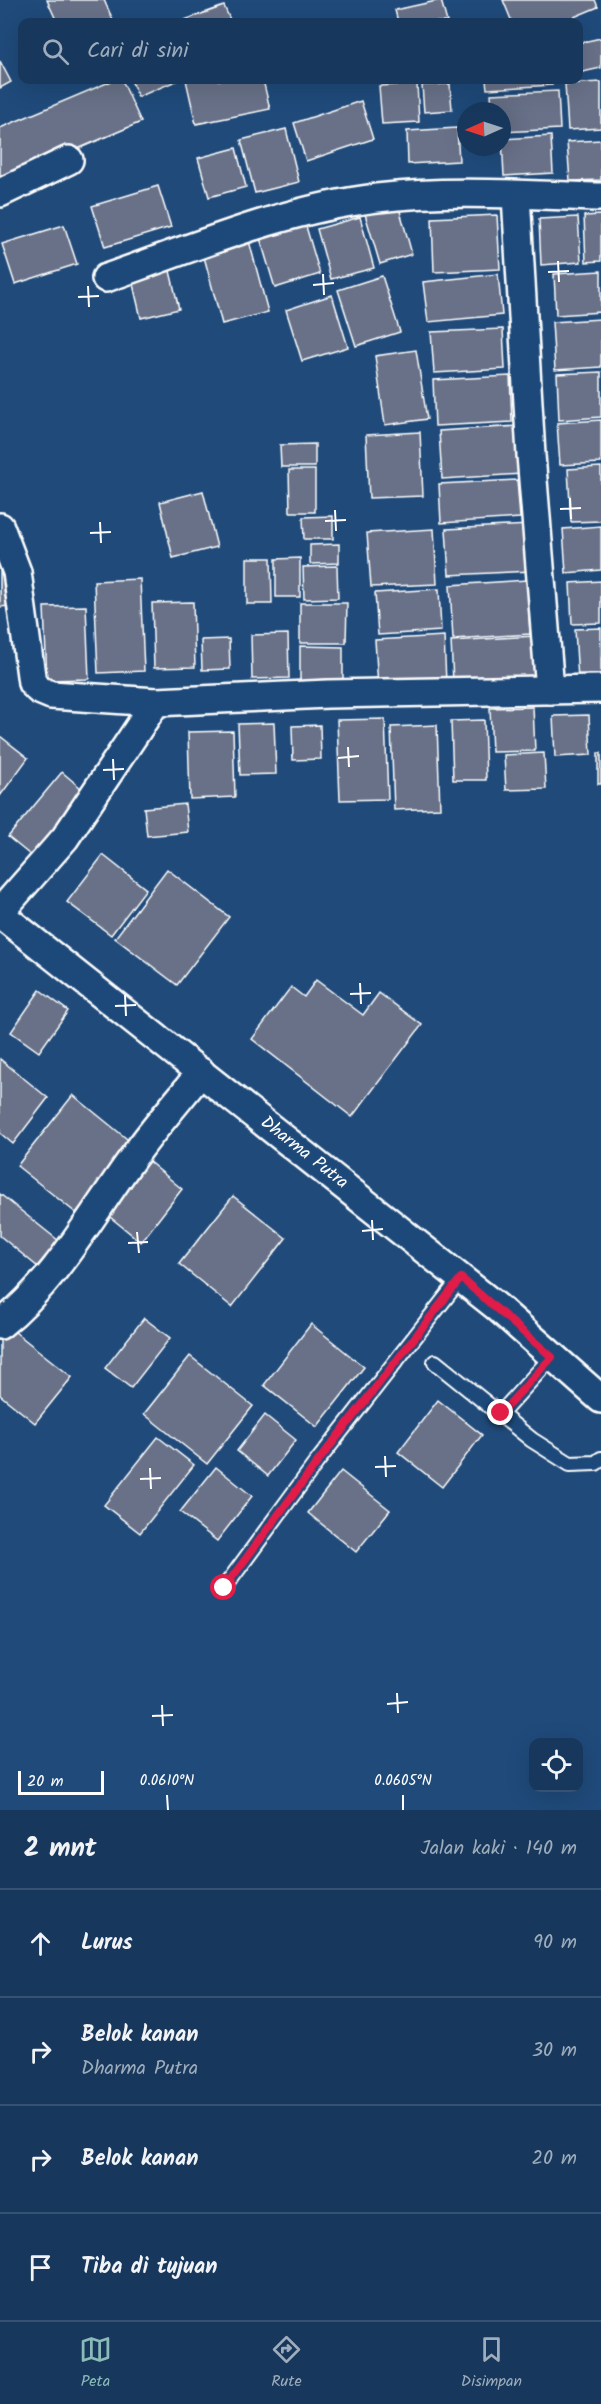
<!DOCTYPE html>
<html lang="id">
<meta charset="utf-8">
<style>
body{margin:0;font-family:Kalam,sans-serif;background:#244365;color:#f1f3f6}
.controls{position:absolute;right:18px;bottom:18px;display:grid;overflow:hidden;border-radius:12px;box-shadow:0 6px 24px #0002}
.controls button{width:54px;height:54px;display:grid;place-items:center;padding:0;border:0;border-bottom:2px solid #365272;background:#17385c;color:#f1f3f6;font:30px sans-serif}
.compass{position:absolute;left:457px;top:102px;width:54px;height:54px;border-radius:50%;background:#17385c;box-shadow:0 6px 24px #0002;rotate:267deg}
.scale{position:absolute;left:18px;bottom:15px;width:86px;box-sizing:border-box;padding-left:6px;border:3px solid #fff;border-top:0;font-size:16px;line-height:21px;white-space:nowrap;color:#fff;-webkit-text-stroke:4px #1f4a7a;paint-order:stroke}
.stop{position:absolute;width:18px;height:18px;margin:-14px;border:4px solid #e11d48;border-radius:50%;background:#fff}
.stop.end{background:#e11d48;border-color:#fff;box-shadow:0 2px 6px #0008}
.list{margin:0;padding:0;list-style:none}
h2{display:flex;justify-content:space-between;align-items:center;height:78px;margin:0;padding:0 24px;font-size:26px}
h2 small{font-size:20px;font-weight:400;color:#9eacbb}
.list li{display:grid;grid-template-columns:39px 1fr auto;gap:18px;align-items:center;box-sizing:border-box;height:108px;padding:0 24px;border-top:2px solid #365272}
.list b{display:block;font-size:22px;white-space:nowrap}
.list p{margin:0;font-size:20px;white-space:nowrap;color:#9eacbb}
.list em{font-size:20px;font-style:normal;color:#9eacbb}
.icon{flex:none;width:33px;height:33px;fill:none;stroke:currentColor;stroke-width:2;stroke-linecap:round;stroke-linejoin:round}
.map{position:relative;flex:none;width:601px;height:1810px;overflow:hidden}
.search{position:absolute;background:#17385c;box-shadow:0 6px 24px #0002;left:18px;right:18px;top:18px;height:66px;display:flex;align-items:center;gap:15px;box-sizing:border-box;padding:0 21px;border-radius:12px;color:#9eacbb;font-size:22px}
.sheet{height:510px;background:#17385c}
nav{display:flex;justify-content:space-around;align-items:center;box-sizing:border-box;height:84px;border-top:2px solid #365272;background:#17385c;font-size:16px;color:#9eacbb}
nav a{display:grid;justify-items:center;gap:3px}
nav .on{color:#8bbbb9}
.map>svg:first-child{display:block}
.building{fill:#687188;stroke:#fff;stroke-width:1.5}
.lines{fill:none;stroke-linecap:round;stroke-linejoin:round}
.lane-casing{stroke:#fff;stroke-width:18}
.street-casing{stroke:#fff;stroke-width:32}
.lane{stroke:#1f4a7a;stroke-width:14}
.street{stroke:#1f4a7a;stroke-width:27}
.route{stroke:#e11d48;stroke-width:8}
.ticks{fill:none;stroke:#fff;stroke-width:2}
.labels{text-anchor:middle;dominant-baseline:central;stroke-width:5;stroke-linejoin:round;paint-order:stroke}
.street-label{font-size:18px;fill:#fff;stroke:#1f4a7a}
.ticks-label{font-size:15px;text-anchor:middle;fill:#fff;stroke:#1f4a7a;stroke-width:5;stroke-linejoin:round;paint-order:stroke}
</style>
<div class="map">
<svg width="601" height="1810" viewBox="0 0 601 1810">
<rect width="100%" height="100%" fill="#1f4a7a"/>
<filter id="ink" filterUnits="userSpaceOnUse"><feTurbulence type="fractalNoise" baseFrequency=".0167" numOctaves="2"/><feDisplacementMap in="SourceGraphic" scale="12" xChannelSelector="R" yChannelSelector="G"/><feConvolveMatrix kernelMatrix="1 2 1 2 8 2 1 2 1" color-interpolation-filters="sRGB"/></filter>
<g filter="url(#ink)">
<!-- building -->
<g class="building">
<path d="M47,0H104L113,20L106,22H57Z"/>
<path d="M441,0L447,22H398L395,10Z"/>
<path d="M503,0H595L598,7L562,22H512Z"/>
<path d="M224,6L231,22H179Z"/>
<path d="M601,38V68L578,73V43Z"/>
<path d="M0,61L11,82L0,88Z"/>
<path d="M114,80H122L141,122L0,182V128Z"/>
<path d="M131,80H175L176,81L138,97Z"/>
<path d="M186,80H263L270,109L196,124Z"/>
<path d="M486,80H551L552,85L487,89Z"/>
<path d="M601,82V128L568,130L565,84Z"/>
<path d="M417,84L419,122L382,124L379,86Z"/>
<path d="M450,84L452,110L424,112L422,85Z"/>
<path d="M558,91L560,129L502,132V111H492L491,94Z"/>
<path d="M361,101L373,139L306,161L294,123Z"/>
<path d="M457,128L459,161L408,164L407,131Z"/>
<path d="M286,129L299,182L255,193L241,140Z"/>
<path d="M551,136L553,173L504,176L502,139Z"/>
<path d="M601,140V180L570,181L567,142Z"/>
<path d="M236,148L246,187L209,197L198,158Z"/>
<path d="M158,186L171,227L105,247L92,206Z"/>
<path d="M398,204L412,254L380,264L365,214Z"/>
<path d="M497,215L500,269L434,272L432,218Z"/>
<path d="M601,215V261L586,262L584,216Z"/>
<path d="M360,217L374,268L331,279L317,229Z"/>
<path d="M578,217L581,262L541,265L539,219Z"/>
<path d="M305,223L320,274L275,288L260,238Z"/>
<path d="M64,225L77,264L15,284L2,244Z"/>
<path d="M249,241L268,312L222,324L203,253Z"/>
<path d="M170,271L179,309L141,318L132,280Z"/>
<path d="M601,271V312L556,315L554,274Z"/>
<path d="M498,274L502,315L428,322L423,282Z"/>
<path d="M382,276L400,332L356,346L338,290Z"/>
<path d="M332,295L348,347L302,361L286,310Z"/>
<path d="M601,319V367L555,370L552,322Z"/>
<path d="M503,329L505,369L434,373L431,332Z"/>
<path d="M416,350L427,419L385,425L375,356Z"/>
<path d="M601,372V417L559,420L557,374Z"/>
<path d="M510,376L512,422L435,426L433,380Z"/>
<path d="M601,420V463L560,465L557,423Z"/>
<path d="M519,426L522,474L442,479L439,431Z"/>
<path d="M420,432L423,496L369,498L366,435Z"/>
<path d="M315,444V467H281L280,445Z"/>
<path d="M601,467V521L571,522L568,469Z"/>
<path d="M289,470H315V512H290Z"/>
<path d="M517,480L520,518L441,523L439,484Z"/>
<path d="M203,491L217,547L173,558L160,502Z"/>
<path d="M333,516V539H304L303,517Z"/>
<path d="M530,525L532,571L449,575L446,529Z"/>
<path d="M601,526V570L566,573L563,529Z"/>
<path d="M434,529L437,584L371,587L367,533Z"/>
<path d="M339,544V563L310,564V545Z"/>
<path d="M0,558H7L8,606L0,607Z"/>
<path d="M247,558H271L272,604H247Z"/>
<path d="M300,558V597H276V559Z"/>
<path d="M337,566L338,598L304,599L303,567Z"/>
<path d="M140,579L144,671L98,673L94,581Z"/>
<path d="M527,580L530,634L453,639L450,585Z"/>
<path d="M601,581V623L572,624L570,583Z"/>
<path d="M439,589L441,631L378,635L375,593Z"/>
<path d="M193,602L195,667L154,668L152,603Z"/>
<path d="M300,603H347L346,643H300Z"/>
<path d="M86,606L89,679L47,680L44,607Z"/>
<path d="M601,628V678L578,680L575,629Z"/>
<path d="M288,634L289,678L252,679L251,635Z"/>
<path d="M444,636L446,683L378,686L375,640Z"/>
<path d="M535,636L538,677L453,682L451,641Z"/>
<path d="M229,639L230,669L202,670L201,640Z"/>
<path d="M300,646L343,647V684H300Z"/>
<path d="M533,707L535,751L492,752L490,708Z"/>
<path d="M589,715L591,755L555,757L553,716Z"/>
<path d="M385,719L388,799L340,800L337,720Z"/>
<path d="M484,720L486,780H453L451,721Z"/>
<path d="M274,723L276,774L240,775L238,724Z"/>
<path d="M320,725L321,759L293,760L292,726Z"/>
<path d="M437,725L440,808L394,810L391,727Z"/>
<path d="M233,731L235,797L190,799L188,732Z"/>
<path d="M0,736L28,758L0,796Z"/>
<path d="M544,753L546,789L506,790L504,755Z"/>
<rect x="598" y="753" width="3" height="31"/>
<path d="M62,772L88,794L35,859L8,837Z"/>
<path d="M185,804L188,832L147,836L144,808Z"/>
<path d="M103,855L146,889L111,935L67,902Z"/>
<path d="M167,869L229,917L177,985L115,938Z"/>
<path d="M316,980L363,1015L379,993L422,1025L352,1117L252,1039L291,987L304,997Z"/>
<path d="M40,990L68,1011L39,1052L11,1032Z"/>
<path d="M0,1059L48,1098L13,1144L0,1133Z"/>
<path d="M73,1095L132,1143L76,1213L17,1166Z"/>
<path d="M147,1160L182,1189L141,1242L105,1213Z"/>
<path d="M0,1194L59,1241L38,1267L0,1236Z"/>
<path d="M233,1196L286,1238L232,1307L179,1264Z"/>
<path d="M144,1318L170,1338L131,1388L105,1368Z"/>
<path d="M311,1324L364,1367L317,1427L264,1385Z"/>
<path d="M10,1328L72,1377L35,1423L0,1395V1340Z"/>
<path d="M190,1356L253,1406L207,1464L144,1414Z"/>
<path d="M438,1400L482,1435L442,1487L398,1452Z"/>
<path d="M265,1415L296,1440L268,1476L237,1451Z"/>
<path d="M158,1437L194,1465L140,1533L104,1505Z"/>
<path d="M216,1467L252,1496L217,1541L180,1512Z"/>
<path d="M341,1471L390,1510L356,1552L308,1513Z"/>
</g>
<g class="lines">
<!-- lane casing -->
<g class="lane-casing">
<g id="lane">
<path d="M435,1362L532,1440L570,1464L596,1463L601,1459"/>
<path d="M501,1413L552,1357"/>
<path d="M224,1588L316,1463L461,1278"/>
</g>
</g>
<!-- street casing -->
<g class="street-casing">
<g id="street">
<path d="M0,193L69,160"/>
<path d="M516,195L531,455L550,690"/>
<path d="M106,278C195,247 284,209 377,198C451,189 527,195 601,197"/>
<path d="M0,527L17,572L32,683L39,690L51,695L156,702"/>
<path d="M0,912L65,838L156,702L328,694L601,689"/>
<path d="M0,914L497,1307L601,1399"/>
<path d="M0,1325C59,1278 93,1211 137,1152C157,1124 180,1099 201,1072"/>
</g>
</g>
<!-- lane -->
<use href="#lane" class="lane"/>
<!-- street -->
<use href="#street" class="street"/>
</g>
</g>
<g class="lines" filter="url(#ink)">
<!-- route -->
<path class="route" d="M224,1588L316,1464L461,1278L552,1357L501,1413"/>
</g>
<!-- ticks -->
<path class="ticks" d="M558,261L559,282M548,272L569,271M323,274L324,295M313,285L334,283M88,286L89,307M78,297L99,296M570,498L571,519M560,509L581,508M335,510L336,531M325,521L346,520M100,522L101,543M90,533L111,532M348,747L349,767M338,758L359,756M113,759L114,780M103,770L124,769M360,983L361,1004M350,994L371,993M125,995L126,1016M115,1006L136,1005M372,1220L373,1240M362,1231L383,1229M137,1232L139,1253M128,1243L148,1242M385,1456L386,1477M375,1467L396,1466M150,1468L151,1489M140,1479L161,1478M397,1693L398,1713M387,1704L408,1702M162,1705L163,1726M152,1716L173,1715M167,1795L168,1810M403,1795V1810"/>
<g class="labels">
<!-- street labels -->
<g class="street-label">
<text transform="translate(304 1153) rotate(38)">Dharma Putra</text>
</g>
</g>
<g class="ticks-label">
<text x="167" y="1785">0.0610°N</text>
<text x="403" y="1785">0.0605°N</text>
</g>
</svg>
<div class="controls">
<button><svg class="icon" aria-label="locate" viewBox="0 0 24 24"><circle cx="12" cy="12" r="6"/><path d="M12 2v4M12 18v4M2 12h4M18 12h4"/></svg></button>
</div>
<svg class="compass" viewBox="-18 -18 36 36"><path d="M0-13l5 13h-10z" fill="#e53935"/><path d="M0 13l5-13h-10z" fill="#9eacbb"/></svg>
<div class="scale">20 m</div>
<div class="stop" style="left:224px;top:1588px"></div>
<div class="stop end" style="left:501px;top:1413px"></div>
<div class="search"><svg class="icon" aria-label="search" viewBox="0 0 24 24"><circle cx="10" cy="10" r="6"/><path d="M15 15l6 6"/></svg>Cari di sini</div>
</div>
<section class="sheet">
<h2>2 mnt<small>Jalan kaki · 140 m</small></h2>
<ul class="list">
<li><svg class="icon" aria-label="ahead" viewBox="0 0 24 24"><path d="M12 20V5M6 11l6-6 6 6"/></svg><div><b>Lurus</b></div><em>90 m</em></li>
<li><svg class="icon" aria-label="right" viewBox="0 0 24 24"><path d="M7 20v-9h11M14 6l5 5-5 5"/></svg><div><b>Belok kanan</b><p>Dharma Putra</p></div><em>30 m</em></li>
<li><svg class="icon" aria-label="right" viewBox="0 0 24 24"><path d="M7 20v-9h11M14 6l5 5-5 5"/></svg><div><b>Belok kanan</b></div><em>20 m</em></li>
<li><svg class="icon" aria-label="arrive" viewBox="0 0 24 24"><path d="M6 21V4h12l-3 4 3 4H6"/></svg><div><b>Tiba di tujuan</b></div></li>
</ul>
</section>
<nav>
<a class="on"><svg class="icon" aria-label="map" viewBox="0 0 24 24"><path d="M3 6l6-2 6 2 6-2v14l-6 2-6-2-6 2zM9 4v14M15 6v14"/></svg>Peta</a>
<a><svg class="icon" aria-label="directions" viewBox="0 0 24 24"><path d="M12 3l9 9-9 9-9-9zM9 14v-3h6M13 9l2 2-2 2"/></svg>Rute</a>
<a><svg class="icon" aria-label="saved" viewBox="0 0 24 24"><path d="M7 4h10v16l-5-4-5 4z"/></svg>Disimpan</a>
</nav>
